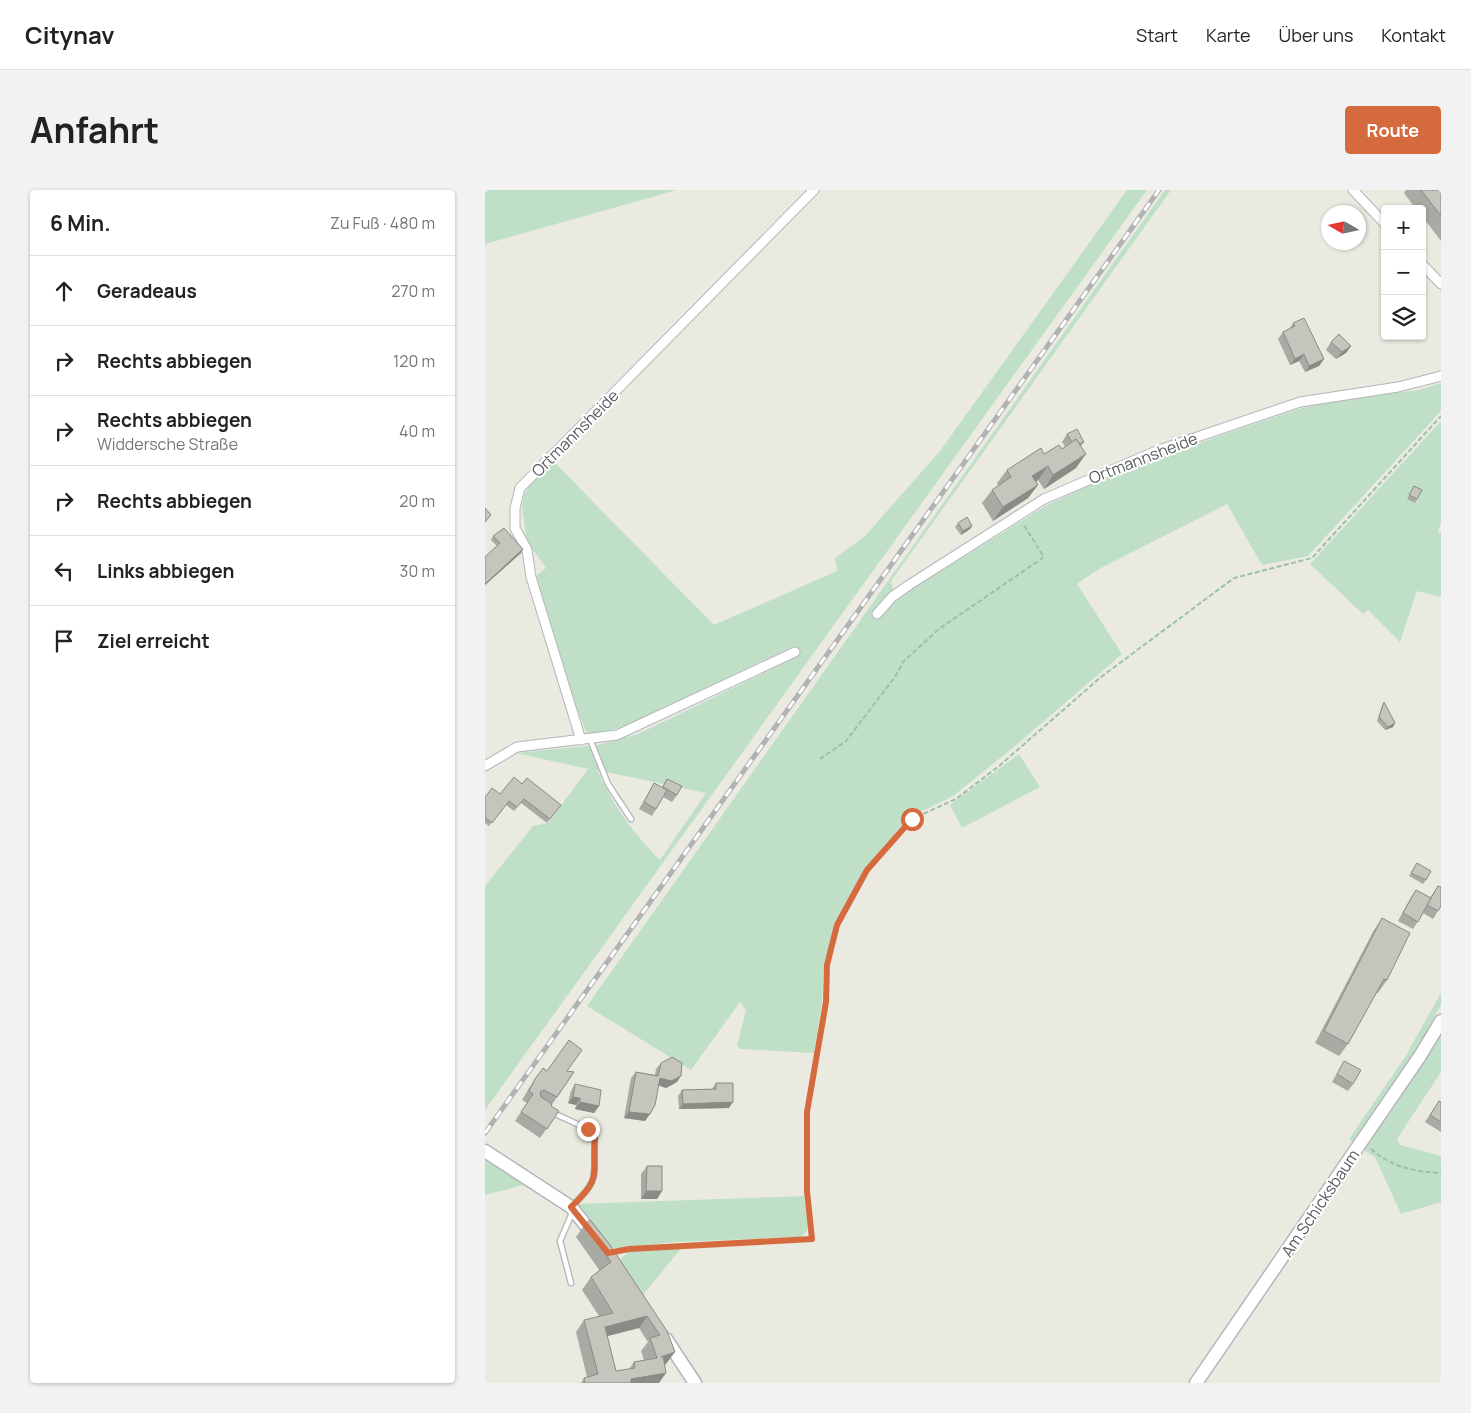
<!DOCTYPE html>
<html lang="de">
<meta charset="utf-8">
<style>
body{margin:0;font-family:Manrope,sans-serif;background:#f2f2f2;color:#222}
.controls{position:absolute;right:15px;top:15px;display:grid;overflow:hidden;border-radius:5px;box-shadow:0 1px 4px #0004}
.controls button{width:45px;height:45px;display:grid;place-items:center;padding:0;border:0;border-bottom:1px solid #e0e0e0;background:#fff;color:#222;font:25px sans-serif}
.compass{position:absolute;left:836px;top:15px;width:45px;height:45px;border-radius:50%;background:#fff;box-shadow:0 1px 4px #0004;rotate:279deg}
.stop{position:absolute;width:15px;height:15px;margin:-11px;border:4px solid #d46a3d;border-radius:50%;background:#fff}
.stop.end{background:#d46a3d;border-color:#fff;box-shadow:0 1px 5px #0008}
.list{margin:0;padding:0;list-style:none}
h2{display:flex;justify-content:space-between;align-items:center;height:65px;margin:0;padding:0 20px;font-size:21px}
h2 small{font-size:16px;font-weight:400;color:#767676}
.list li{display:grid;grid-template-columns:32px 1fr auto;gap:15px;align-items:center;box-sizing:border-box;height:70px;padding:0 20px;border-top:1px solid #e0e0e0}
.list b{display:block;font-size:19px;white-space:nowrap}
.list p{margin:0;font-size:16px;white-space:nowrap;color:#767676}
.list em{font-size:16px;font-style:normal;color:#767676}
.icon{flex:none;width:28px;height:28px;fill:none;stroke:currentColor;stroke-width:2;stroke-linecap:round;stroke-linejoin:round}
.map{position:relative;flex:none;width:956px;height:1193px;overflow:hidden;border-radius:5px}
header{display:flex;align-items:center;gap:30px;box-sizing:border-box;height:70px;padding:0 25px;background:#fff;border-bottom:1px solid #e0e0e0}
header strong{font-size:24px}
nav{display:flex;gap:28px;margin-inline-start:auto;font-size:18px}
.intro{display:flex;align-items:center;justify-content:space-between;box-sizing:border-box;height:120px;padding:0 30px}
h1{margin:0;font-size:35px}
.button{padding:12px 22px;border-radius:5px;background:#d46a3d;color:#fff;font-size:18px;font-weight:700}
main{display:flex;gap:30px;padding:0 30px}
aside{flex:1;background:#fff;border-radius:5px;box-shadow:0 1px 4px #0004}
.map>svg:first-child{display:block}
.green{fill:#bfe0c7;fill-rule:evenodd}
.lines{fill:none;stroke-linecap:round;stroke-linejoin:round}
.lane-casing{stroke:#b3b5ba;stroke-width:7}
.street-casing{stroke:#b3b5ba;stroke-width:11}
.secondary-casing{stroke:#b4b5bc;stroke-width:15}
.path{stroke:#9ac0ad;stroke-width:2;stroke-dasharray:5 2.5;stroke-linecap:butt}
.lane{stroke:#fff;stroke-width:4.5}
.street{stroke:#fff;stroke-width:9}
.secondary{stroke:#fff;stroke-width:12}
.rail-casing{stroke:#b1b2b2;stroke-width:5}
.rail{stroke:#fff;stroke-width:3;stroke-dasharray:9;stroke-linecap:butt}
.wall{fill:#aaa9a3;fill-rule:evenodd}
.shaded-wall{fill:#8b8a84}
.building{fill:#c6c5bd;stroke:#8b8a84;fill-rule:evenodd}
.route{stroke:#d46a3d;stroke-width:6}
.labels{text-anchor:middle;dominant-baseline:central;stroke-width:4;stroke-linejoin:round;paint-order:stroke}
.street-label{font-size:16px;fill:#595b60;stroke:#fff}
</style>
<header>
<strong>Citynav</strong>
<nav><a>Start</a><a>Karte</a><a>Über uns</a><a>Kontakt</a></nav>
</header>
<div class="intro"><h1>Anfahrt</h1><a class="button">Route</a></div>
<main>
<aside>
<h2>6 Min.<small>Zu Fuß · 480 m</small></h2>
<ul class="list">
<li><svg class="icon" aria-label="ahead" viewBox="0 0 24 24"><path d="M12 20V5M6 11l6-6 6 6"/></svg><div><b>Geradeaus</b></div><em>270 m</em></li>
<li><svg class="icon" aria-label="right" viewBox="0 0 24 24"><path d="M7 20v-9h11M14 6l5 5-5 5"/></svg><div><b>Rechts abbiegen</b></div><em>120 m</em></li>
<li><svg class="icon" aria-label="right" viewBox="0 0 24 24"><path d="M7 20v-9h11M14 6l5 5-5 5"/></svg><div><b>Rechts abbiegen</b><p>Widdersche Straße</p></div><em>40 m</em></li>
<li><svg class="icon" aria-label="right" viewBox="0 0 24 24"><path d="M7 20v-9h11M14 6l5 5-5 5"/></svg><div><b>Rechts abbiegen</b></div><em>20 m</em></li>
<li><svg class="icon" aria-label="left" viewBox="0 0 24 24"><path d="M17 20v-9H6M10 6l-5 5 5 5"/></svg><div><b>Links abbiegen</b></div><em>30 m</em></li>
<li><svg class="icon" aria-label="arrive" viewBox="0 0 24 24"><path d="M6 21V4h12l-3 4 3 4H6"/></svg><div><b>Ziel erreicht</b></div></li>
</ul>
</aside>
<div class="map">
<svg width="956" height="1193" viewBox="0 0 956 1193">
<rect width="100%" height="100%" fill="#eaeae1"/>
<!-- green -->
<g class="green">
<path d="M0,0H192L0,54Z"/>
<path d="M642,0H662L0,920V696L48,636L63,633L103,579L31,563L112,555L153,544L312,467L309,456L144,535L103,546L93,522L51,386L61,378L42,352L37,317L39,306L45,293L67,270L229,435L352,381L350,368L380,346L455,261ZM112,580L221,603L175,670C149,645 127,613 112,580Z"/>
<path d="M680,0H686L406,391L409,401L386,426L392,430L405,414L419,404L562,315L619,288L734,246L817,218L858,209L934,200L956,193V221L823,366L777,375L742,314L614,379L592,394L637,464L529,557L468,606L423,628L381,677L349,734L339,776L337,812L329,863L255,859L252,855L261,820L255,812L206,880L102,816Z"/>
<path d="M956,231V332L953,342L956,343V407L932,401L915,452L883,420L878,424L825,374Z"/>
<path d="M534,564L555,597L477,638L465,615Z"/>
<path d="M956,803V815L935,853L869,953L864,949L920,867Z"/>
<path d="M956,841V882L912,949L915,955L956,966V1012L916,1024L890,967L879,960Z"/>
<path d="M0,968L42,994L0,1005Z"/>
<path d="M319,1006L323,1039L317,1047L190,1052L123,1059L90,1014Z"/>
<path d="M197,1057L158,1105L133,1072L144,1061Z"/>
</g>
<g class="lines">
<!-- lane casing -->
<g class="lane-casing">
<g id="lane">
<path d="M105,549L123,594L146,629"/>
<path d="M66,922L103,939L110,947C107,985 118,987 87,1016"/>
<path d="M86,1093L75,1051L88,1021"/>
</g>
</g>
<!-- street casing -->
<g class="street-casing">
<g id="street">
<path d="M868,0L900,34"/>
<path d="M937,74L956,94"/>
<path d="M392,424L407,407L424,395L559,309L674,260L815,212L913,197L956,186"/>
<path d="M96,550L46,387L42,360L30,338V318L35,298L329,0"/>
<path d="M0,576L32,557L132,545L310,462"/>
</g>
</g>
<!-- secondary casing -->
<g class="secondary-casing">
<g id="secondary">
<path d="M0,961L86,1017L110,1047"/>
<path d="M181,1149L210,1193"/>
<path d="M711,1193L935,866L956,831"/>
</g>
</g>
<!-- path -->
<g class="path">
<path d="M335,569L361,551L410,487L418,472L454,439L559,367L538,334"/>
<path d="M886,959C907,977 929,982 956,983"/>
<path d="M128,1062L143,1059L327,1049L322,1001V922L341,812L342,775L352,735L382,680L427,629L471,609L514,576L616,487L749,388L827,368L956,226"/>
</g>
<!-- lane -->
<use href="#lane" class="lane"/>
<!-- street -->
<use href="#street" class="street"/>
<!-- secondary -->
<use href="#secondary" class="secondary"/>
<!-- rail casing -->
<g class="rail-casing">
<path id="rail" d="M0,943L674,0"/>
</g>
<!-- rail -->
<use href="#rail" class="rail"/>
</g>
<!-- wall -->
<g class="wall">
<path d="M921,0H956V51L937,26V19H931L919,3Z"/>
<path d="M808,133L839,169L834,176L820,182L814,171L805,175L793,149L798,142L804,139Z"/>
<path d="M846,152L866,156L861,163L851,169L841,160Z"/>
<path d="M582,244L599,252L596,256L591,278L559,299L553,290L551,292L553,295L543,308L508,331L497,313L507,300L513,296L512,293L522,280L577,259L580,256L577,252Z"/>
<path d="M929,296L932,309L930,313L922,309Z"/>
<path d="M473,333L487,336L485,339L476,345L470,337Z"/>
<path d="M8,346L38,359L36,363L0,395V367L12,356L6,350Z"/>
<path d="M899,512L910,533L908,537L900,540L892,531L897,516Z"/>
<path d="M182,589L192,605L187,612L178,607L167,626L154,619L165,600L169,593L177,597Z"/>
<path d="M37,594L76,615L62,633L36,613L29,621L21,615L4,636L0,633V607L15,604Z"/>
<path d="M932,673L941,690L938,694L924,686Z"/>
<path d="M953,696V721L948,729L938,723L928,739L913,731L926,707L931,700L945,708Z"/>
<path d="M897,728L902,790L893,803L891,802L863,854L854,866L830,853L889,740Z"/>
<path d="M859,871L868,894L863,901L847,892Z"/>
<path d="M176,873L192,892L181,898L173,895L160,931L139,928L146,888L151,882L170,885L171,879Z"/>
<path d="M58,878L62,881H83L89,882L66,916L74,921L55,948L30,931L42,913L37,910L44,898Z"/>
<path d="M231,893L244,918L194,919L193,906L197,900L227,899Z"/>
<path d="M90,894L114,916L109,923L90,919L91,915L83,913L86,901Z"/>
<path d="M954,911L956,912V942L940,932Z"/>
<path d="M162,976L177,1001L172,1009H156V984Z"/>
<path d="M100,1034L182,1141L181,1174L180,1175L174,1193H96L99,1188L102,1187L91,1142L99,1130L114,1126L97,1100L106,1087L115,1081L91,1047ZM154,1138L163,1152L156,1161L159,1170L149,1172L144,1179L131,1181L122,1146Z"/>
</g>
<!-- shaded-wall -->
<g class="shaded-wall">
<path d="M866,156L861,163L851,169L857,162Z"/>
<path d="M819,164L814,171L805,175L810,169Z"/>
<path d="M839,169L834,176L820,182L824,176Z"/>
<path d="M601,264L591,278L559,299L568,285Z"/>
<path d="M563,276L553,290L538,300L547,286Z"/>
<path d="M553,295L543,308L508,331L518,317Z"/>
<path d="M487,336L485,339L476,345L478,341Z"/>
<path d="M38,359L36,363L0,395V394Z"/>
<path d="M910,533L908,537L900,540L903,537Z"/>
<path d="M196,886L192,892L181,898L170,894L175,888Z"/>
<path d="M88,907L95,908L91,915L83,913Z"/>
<path d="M95,912L114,916L109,923L90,919Z"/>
<path d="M248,912L244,918L194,919L198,914Z"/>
<path d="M144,922L165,924L160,931L139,928Z"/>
<path d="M161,1001H177L172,1009H156Z"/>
<path d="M162,1126L154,1138L111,1149L120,1137Z"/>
<path d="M190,1162L181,1174L167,1179L176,1167Z"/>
<path d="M181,1183L174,1193H143L146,1189Z"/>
</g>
<!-- building -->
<g class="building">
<path d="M936,0H956V26Z"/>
<path d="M819,128L839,169L824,176L819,164L810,169L798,142L810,136L808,133Z"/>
<path d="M854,144L866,156L857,162L846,152Z"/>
<path d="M592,239L599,252L594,254L591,249L587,252L582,244Z"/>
<path d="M591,249L601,264L568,285L563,276L547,286L553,295L518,317L507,300L526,287L522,280L556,258L559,264L574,255L577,259Z"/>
<path d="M929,296L937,300L932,309L924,305Z"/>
<path d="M0,318L6,325L0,332Z"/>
<path d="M482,327L487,336L478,341L473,333Z"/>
<path d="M19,338L38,359L0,394V367L15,353L8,346Z"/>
<path d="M899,512L910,533L903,537L894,527Z"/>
<path d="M29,587L37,594L42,588L76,615L65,629L39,609L32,617L24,611L7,633L0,627V607L7,598L15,604Z"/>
<path d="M182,589L197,596L192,605L178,597Z"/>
<path d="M169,593L182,600L171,619L159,612Z"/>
<path d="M932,673L946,681L941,690L926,683Z"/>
<path d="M953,696L956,697V716L953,721L942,715Z"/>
<path d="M931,700L946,708L933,732L918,723Z"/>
<path d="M897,728L925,743L902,790L899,789L863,854L839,841Z"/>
<path d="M84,850L97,860L82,881L89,882L72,907L59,900L55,902L56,907L67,914L66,916L74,921L62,939L36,922L48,904L44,901L50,889L58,878L62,881Z"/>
<path d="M187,867L197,873L196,886L186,891L175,888L170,915L165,924L144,922L151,882L173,886L176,873Z"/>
<path d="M859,871L876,880L868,894L852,884Z"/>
<path d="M231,893H248V912L198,914L197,900L231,899Z"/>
<path d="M90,894L116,900L114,916L95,912V908L88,907Z"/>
<path d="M954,911L956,912V932L945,925Z"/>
<path d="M162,976H177V1001H161Z"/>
<path d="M105,1030L125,1055L182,1141L190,1162L176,1167L178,1166L181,1183L146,1189V1193H100L99,1188L113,1184L99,1130L128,1123L106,1087L126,1072L100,1034ZM162,1126L175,1145L165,1148L172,1168L149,1172L150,1178L131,1181L120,1137Z"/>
</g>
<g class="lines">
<!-- route -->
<path class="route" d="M103,939L110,947C107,986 118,987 86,1017L123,1063L144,1059L327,1049L322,1001V922L341,812L342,775L352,735L382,680L427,629"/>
</g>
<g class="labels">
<!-- street labels -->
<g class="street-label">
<text transform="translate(90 243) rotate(-45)">Ortmannsheide</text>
<text transform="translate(658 268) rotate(-21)">Ortmannsheide</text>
<text transform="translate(835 1013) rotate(-56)">Am Schicksbaum</text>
</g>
</g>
</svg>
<div class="controls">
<button>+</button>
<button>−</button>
<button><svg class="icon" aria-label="layers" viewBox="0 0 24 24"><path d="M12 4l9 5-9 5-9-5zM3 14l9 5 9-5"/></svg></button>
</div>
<svg class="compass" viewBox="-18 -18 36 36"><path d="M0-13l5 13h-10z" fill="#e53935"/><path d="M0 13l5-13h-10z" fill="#767676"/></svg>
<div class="stop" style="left:427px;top:629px"></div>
<div class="stop end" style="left:103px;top:939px"></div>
</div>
</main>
